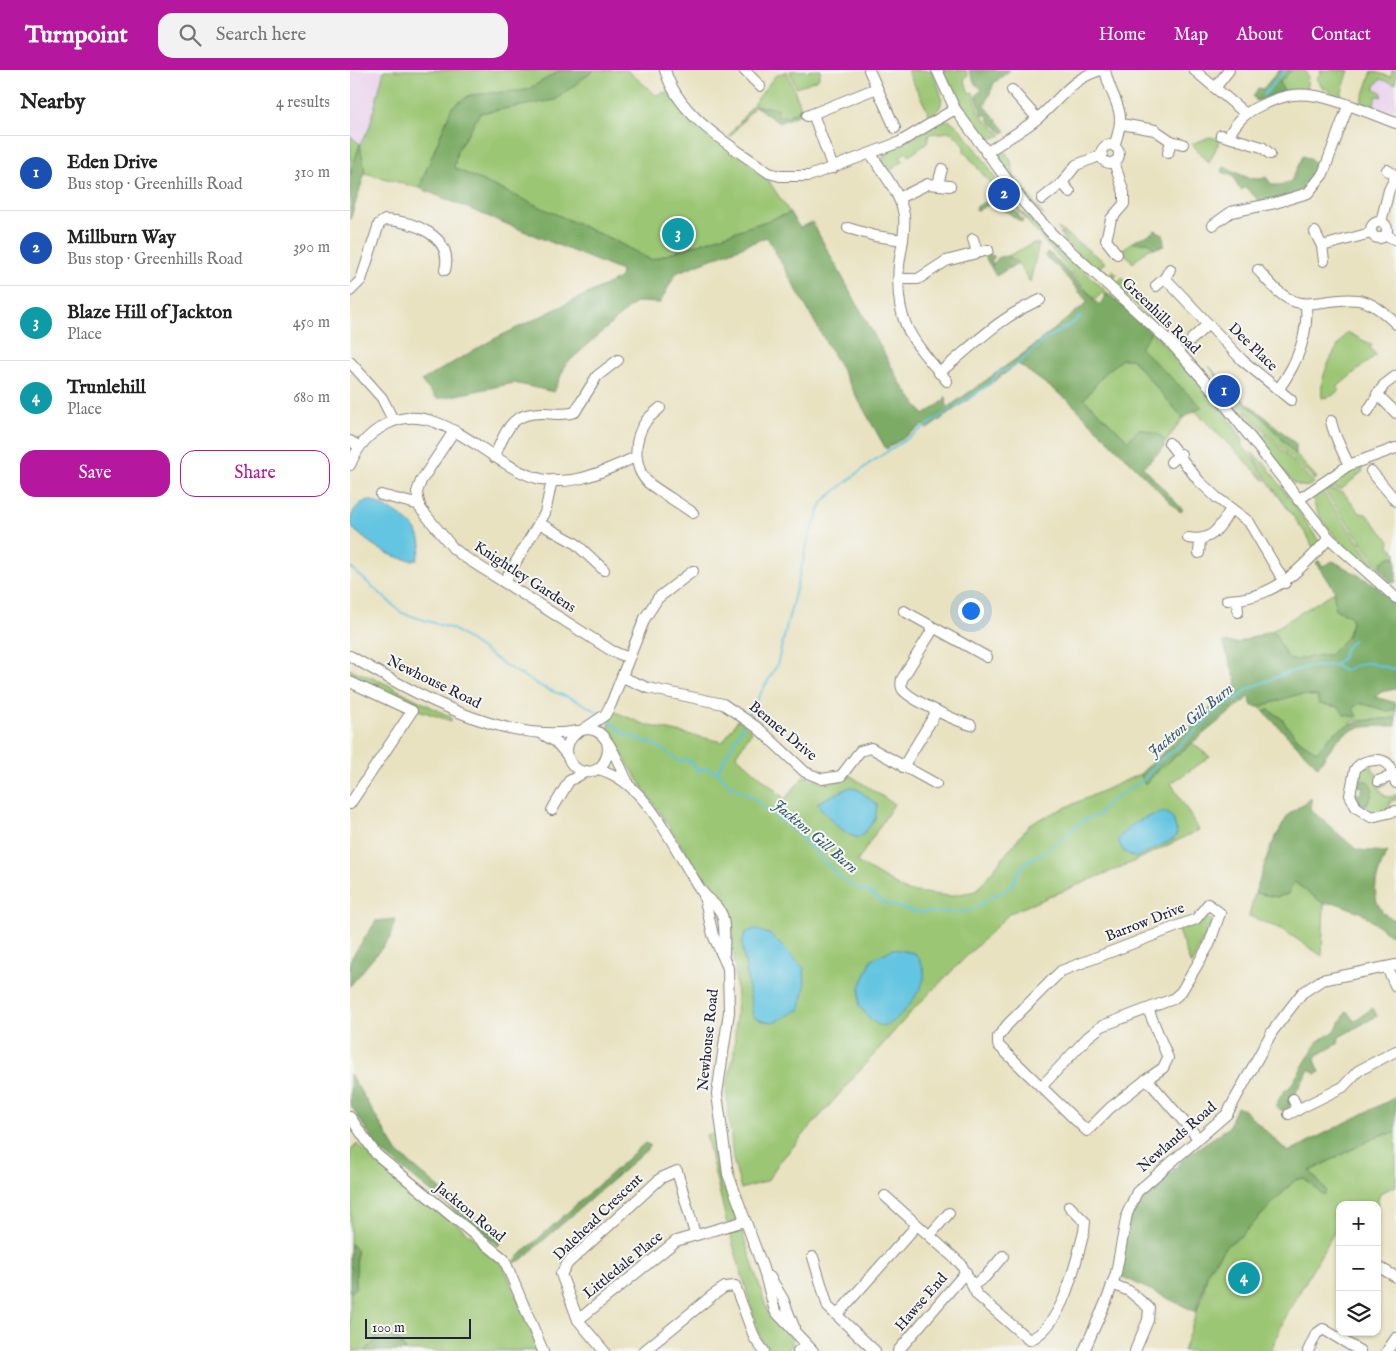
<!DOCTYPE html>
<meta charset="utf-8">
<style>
body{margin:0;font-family:"IM FELL English",serif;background:#f2f2f2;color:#222}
.controls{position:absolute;right:15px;bottom:15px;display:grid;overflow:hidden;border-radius:10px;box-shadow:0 1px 4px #0004}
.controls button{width:45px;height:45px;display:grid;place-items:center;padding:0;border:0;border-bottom:1px solid #e0e0e0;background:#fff;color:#222;font:25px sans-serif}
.scale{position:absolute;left:15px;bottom:12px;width:106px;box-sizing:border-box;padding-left:5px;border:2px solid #22223b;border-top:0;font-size:14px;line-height:18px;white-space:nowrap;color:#22223b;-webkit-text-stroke:4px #f6f6f2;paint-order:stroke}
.you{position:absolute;left:620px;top:540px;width:18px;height:18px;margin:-12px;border:4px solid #fff;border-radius:50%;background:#1a73e8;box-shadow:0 0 0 8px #1a73e833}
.badge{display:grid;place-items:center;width:32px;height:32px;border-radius:50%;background:#b5179e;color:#fff;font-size:16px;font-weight:700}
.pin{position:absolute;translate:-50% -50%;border:2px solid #fff;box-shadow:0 1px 5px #0006}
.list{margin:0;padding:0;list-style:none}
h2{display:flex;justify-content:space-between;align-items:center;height:65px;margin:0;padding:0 20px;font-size:21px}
h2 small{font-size:16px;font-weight:400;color:#767676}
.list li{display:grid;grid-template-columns:32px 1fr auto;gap:15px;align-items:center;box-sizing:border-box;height:75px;padding:0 20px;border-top:1px solid #e0e0e0}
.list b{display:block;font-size:19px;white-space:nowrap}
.list p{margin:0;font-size:16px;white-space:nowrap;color:#767676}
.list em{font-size:16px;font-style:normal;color:#767676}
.actions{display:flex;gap:10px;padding:15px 20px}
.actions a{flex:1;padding:11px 0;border:1px solid #b5179e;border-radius:15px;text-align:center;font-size:18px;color:#b5179e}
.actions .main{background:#b5179e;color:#fff}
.icon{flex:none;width:28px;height:28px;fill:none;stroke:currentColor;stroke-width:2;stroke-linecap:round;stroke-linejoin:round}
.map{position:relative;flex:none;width:1046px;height:1281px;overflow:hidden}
header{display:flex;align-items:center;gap:30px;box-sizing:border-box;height:70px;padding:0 25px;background:#b5179e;color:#fff}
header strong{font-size:24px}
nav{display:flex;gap:28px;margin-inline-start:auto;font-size:18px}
.search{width:350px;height:45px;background:#f2f2f2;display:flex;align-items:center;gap:12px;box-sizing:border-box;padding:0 18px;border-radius:15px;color:#767676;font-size:19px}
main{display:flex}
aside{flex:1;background:#fff}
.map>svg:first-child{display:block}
.built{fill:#e9d2ed}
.green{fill:#9bc673;stroke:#5e7457}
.forest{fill:#7cab65;stroke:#4f6650}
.water{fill:#63c5e1;stroke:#42748e}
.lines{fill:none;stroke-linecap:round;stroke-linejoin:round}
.stream{stroke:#63c5e1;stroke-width:2}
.minor-casing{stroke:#86827e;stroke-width:12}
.minor{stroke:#fff;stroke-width:10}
.labels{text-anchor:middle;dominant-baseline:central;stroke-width:4;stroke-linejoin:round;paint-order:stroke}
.street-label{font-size:15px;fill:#22223b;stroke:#f6f6f2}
.water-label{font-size:16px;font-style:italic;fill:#395b75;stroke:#f6f6f2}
</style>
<header>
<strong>Turnpoint</strong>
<div class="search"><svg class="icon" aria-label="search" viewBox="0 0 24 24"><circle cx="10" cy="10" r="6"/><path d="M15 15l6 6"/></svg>Search here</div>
<nav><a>Home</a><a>Map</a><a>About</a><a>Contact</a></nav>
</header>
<main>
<aside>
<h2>Nearby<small>4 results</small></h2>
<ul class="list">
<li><span class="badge" style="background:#1a4fb4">1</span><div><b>Eden Drive</b><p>Bus stop · Greenhills Road</p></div><em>310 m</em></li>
<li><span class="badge" style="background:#1a4fb4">2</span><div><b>Millburn Way</b><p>Bus stop · Greenhills Road</p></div><em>390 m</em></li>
<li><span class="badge" style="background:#0f9aa8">3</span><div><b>Blaze Hill of Jackton</b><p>Place</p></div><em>450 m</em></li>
<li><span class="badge" style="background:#0f9aa8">4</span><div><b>Trunlehill</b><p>Place</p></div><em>680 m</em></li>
</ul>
<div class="actions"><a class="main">Save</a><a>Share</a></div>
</aside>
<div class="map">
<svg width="1046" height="1281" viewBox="0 0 1046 1281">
<rect width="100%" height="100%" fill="#f6f6f2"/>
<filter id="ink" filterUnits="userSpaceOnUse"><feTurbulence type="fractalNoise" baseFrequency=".02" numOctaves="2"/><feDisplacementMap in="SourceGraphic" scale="10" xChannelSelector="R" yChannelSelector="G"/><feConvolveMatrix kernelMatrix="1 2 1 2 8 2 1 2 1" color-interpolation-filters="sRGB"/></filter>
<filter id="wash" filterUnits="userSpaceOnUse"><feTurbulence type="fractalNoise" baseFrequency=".0096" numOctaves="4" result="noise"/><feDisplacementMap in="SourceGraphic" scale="20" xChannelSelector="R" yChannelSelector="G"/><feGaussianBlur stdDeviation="1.12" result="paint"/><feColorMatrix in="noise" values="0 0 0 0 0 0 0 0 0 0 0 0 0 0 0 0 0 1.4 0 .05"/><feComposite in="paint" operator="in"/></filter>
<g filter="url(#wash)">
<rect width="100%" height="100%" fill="#e9e2c1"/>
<!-- built -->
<g class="built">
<path d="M0,0H34L19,59L10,74L0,66Z"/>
<path d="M1030,9L1046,14V48L1023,36L1027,25L1032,27L1024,18Z"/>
</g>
<!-- green -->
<g class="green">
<path d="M34,0H211L177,20L120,25L102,37L69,118L15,103L10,75L0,105V66L10,74L19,59Z"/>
<path d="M244,0H277L306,25L320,21L414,104L440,143L301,190L263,170L104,98L107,81L130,43L205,30Z"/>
<path d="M471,0L468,9L446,18L440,1Z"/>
<path d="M557,0H582C588,17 601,36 580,46Z"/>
<path d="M592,0H616L618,6L614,9L619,23L623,22L629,44L652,65L641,69C624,66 600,16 592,0Z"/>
<path d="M942,0H955L958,8L956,20L934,21L929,13Z"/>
<path d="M970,0H999L990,28L983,26L976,18L973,19L967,8L971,3Z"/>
<path d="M1042,0H1046V14L1030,9L1024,18L1032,23V27L1027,26L1023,36L1028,38L1026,40L1007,34V32L1011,33L1022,1L1041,7Z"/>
<path d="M437,1L451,38C444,43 437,48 428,46L426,38L405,36L380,67L379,66L425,6Z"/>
<path d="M598,50C614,55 645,107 654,123L652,124L650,121L648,123L614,81V75L601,62L579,64L577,73L559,86L557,82L550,86L553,91L538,102L532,90L537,81L593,51Z"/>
<path d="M860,67L870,70L859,93L842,74Z"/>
<path d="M652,76L661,91L664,105L694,146C680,134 641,96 652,76Z"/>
<path d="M661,132L758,223L755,226L752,223L745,230Z"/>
<path d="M708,158L756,193L749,196L763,207V200L767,204L764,209L767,212L772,207L829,275L868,315L778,227L716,173Z"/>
<path d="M782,172H798L804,178L797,180L783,193L772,180Z"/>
<path d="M682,174H689L680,212L668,193L658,186Z"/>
<path d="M801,262C836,292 871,331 893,371L891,374L904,390L915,411L845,341L851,338L790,278Z"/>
<path d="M997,262L1022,275L1020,278L1026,285L987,317L989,320L982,326L972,328C969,303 984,282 997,262Z"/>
<path d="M772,289H782L833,348L816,372L778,370L734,329L755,303Z"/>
<path d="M876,325L913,362L905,368L882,337Z"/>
<path d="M880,326H885L911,346L967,408L964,410Z"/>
<path d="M915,363L964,413C958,418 951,417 944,413L907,370Z"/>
<path d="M901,382L917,396L967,468L969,473L965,482L958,467L917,410Z"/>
<path d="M1009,395L1013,401L992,419L975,418L983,407Z"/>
<path d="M970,419L1040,516C1022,501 962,453 964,429Z"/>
<path d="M973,419L993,422L1010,443L1016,444L1040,471L1039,476L1046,482V487H1040L1030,498Z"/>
<path d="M984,522L985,539L1000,546L1002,552L997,567L979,585C970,583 943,593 939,589C934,584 927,567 923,560Z"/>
<path d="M0,599L30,611L101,647V651L62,638L0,605Z"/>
<path d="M946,625L967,626L969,633C983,636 998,641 1010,633L1038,641L1046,639V648L1004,651L967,682L949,670L930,647L919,640L914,642L909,637Z"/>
<path d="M263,641L296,655L373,672L388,649L402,661L386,685L435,729L454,706C471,714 483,717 498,704L544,734L507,792L556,821L599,826L626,821L681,753L790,704L796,714L807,701L842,673L860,687L821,713L849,760L781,793L660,843L562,941L428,1094L417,1111L391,1119L383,1089L376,1017L384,985L387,927L381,856L378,840L360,819L264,673L258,659Z"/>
<path d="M1022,694L1023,701L1029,706V714H1036L1028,718L1035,726L1042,727L1045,724L1046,730L1040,731V741L1021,744L1005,733L1017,734L1023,725L1005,708L1011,697Z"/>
<path d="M944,812L974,834L972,886L933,860L899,846L905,823L927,827L938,824Z"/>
<path d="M855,846L862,851L841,895L828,861Z"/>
<path d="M363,1063L367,1084L368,1102L371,1115L382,1131L386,1151L377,1154L356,1065Z"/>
<path d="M1046,1063V1116L1030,1123L1027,1135H990V1152L934,1249L921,1281H833L853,1224L858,1201L876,1176L892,1165L945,1110L954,1108L976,1121L960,1101L1030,1065Z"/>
<path d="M7,1074L151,1190L190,1281H0V1224L6,1217V1180L0,1173V1081Z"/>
<path d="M387,1160L392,1161L418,1243L442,1267V1276L436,1281H422L411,1270L379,1161Z"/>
</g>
<!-- forest -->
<g class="forest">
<path d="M211,0H244L205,30L130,43L107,81L104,98L263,170L301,190L440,143L450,158L462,152L550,312L574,345L595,330V327H596L597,338L677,281L738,232L708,197L694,186L697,183L702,185L749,235L758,223L801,262L790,278L852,337L833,348L782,289H772L755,303L734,329L778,370L790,358L810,365L816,372L813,374L815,377L793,397L833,440L830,442L718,330L668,294L577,359L573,355L536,379L417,167L326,203L310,233L286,232L216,294L204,322L164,313L87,329L71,311L142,270L270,208L271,201L69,118L102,37L120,25L177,20Z"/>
<path d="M619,0H660L644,13L635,36L656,61L653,63L639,51L638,45H632L626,26L632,19L625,14Z"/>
<path d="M929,0H942L929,13L934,21L907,31L903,27L908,18L913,19Z"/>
<path d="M405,36L427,38L428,46C437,48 444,43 451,38L452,43L429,53Z"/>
<path d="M10,74L15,103L0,150V105Z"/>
<path d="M953,86L962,90L969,103C951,127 936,126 909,131L895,117L892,120L888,117L884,107L872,102L873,96C885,101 903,114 916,107L922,115H932L941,111Z"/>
<path d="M650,121L673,151L671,152L643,132L627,141L625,138Z"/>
<path d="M805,160L813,164L814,176L804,178L798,172L782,173C788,166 799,167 805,160Z"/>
<path d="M640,184L645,187L642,189V196L649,187L658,186L668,193L646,206L634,185Z"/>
<path d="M859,296L886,324L914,346L946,374V385L911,346L885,326H880Z"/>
<path d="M1040,487H1046V512L1041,513L1030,498L1032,492Z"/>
<path d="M969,491L973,496L983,491L1022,513L1046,533V619L1031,622L1025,627L1046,633V639L1038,641L1010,633L1003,638L1007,647L994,645L989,637L969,634L967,626L946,625L909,637L902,636L899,627L807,701L795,715L790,704L887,613L873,572L887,573L923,560C927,567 934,584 939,589C943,593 970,583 979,585L997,567L1002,552L1000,546L985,539L984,519L966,492Z"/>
<path d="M919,640L930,647L949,670L967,682C987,651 1012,651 1046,648V656C999,656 994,656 968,697L914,642Z"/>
<path d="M1005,708L1019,712L1023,720L1017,734L1005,733L1003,724H1011L1013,717L1004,715Z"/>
<path d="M961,728V740L1007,780L1038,782C1025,804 1015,838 1046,851V865L1039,864L1010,842L986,833L974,834L944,812L938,824L927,827L905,823L921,776L938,745Z"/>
<path d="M45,849L40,868L0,916V890L26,851Z"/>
<path d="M1023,938L1027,946L989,967L988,974L967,985L965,990L970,1002L966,1004L959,1000L946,1022L947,1025L939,1029V1038L933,1041L925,1036L934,1021L940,1017L968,971L984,962L997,941L1004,951Z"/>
<path d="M0,1004L48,1083L152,1171L148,1176L28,1079L0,1034Z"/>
<path d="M1046,1027V1063L1030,1065L960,1101L976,1121L973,1125L954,1108L945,1110L892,1165L876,1176L864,1191L858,1201L846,1242L769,1205L779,1145L796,1117L822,1101L839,1084L878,1058L887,1037L894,1040L938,1082Z"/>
<path d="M295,1073L301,1076L171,1190L163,1193L170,1185Z"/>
<path d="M0,1173L6,1180V1217L0,1224Z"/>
<path d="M27,1261H33L50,1272L56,1281H15L25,1271Z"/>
</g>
<!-- water -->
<g class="water">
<path d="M19,430C37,437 70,452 71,475C71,479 68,486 67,490C42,491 18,473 0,456C0,444 6,433 19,430Z"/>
<path d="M500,717L509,720L527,735L525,750L510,768C494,766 476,746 467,733Z"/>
<path d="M815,742L823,748L827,763L824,769L785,788L773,781L768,770C778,753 797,746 815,742Z"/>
<path d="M405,859L421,865L454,898L455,916L450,939C432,948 422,959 403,946L392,874L395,863Z"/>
<path d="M543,879L565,883C571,891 577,901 573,912C569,924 543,961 529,955C522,953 514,941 509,936L510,917L522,889Z"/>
</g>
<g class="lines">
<!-- stream -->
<g class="stream">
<path d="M913,26L935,0"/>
<path d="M0,497L52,543L103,559L156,596L194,618L228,631L251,644"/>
<path d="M985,595L994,601C1021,586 1021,596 1046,599"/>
<path d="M397,647L427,595L459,467L473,431L520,393L640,314L649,302C670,298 680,280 697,268C708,261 720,257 730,247"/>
<path d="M257,648L274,664L306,675L329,691L339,690L348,701L357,698L371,705L378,714L399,725L445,762L490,807L508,819L519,822L534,833L566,842H617L662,816L669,800L679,790L696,782L734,750L750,744L756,734L793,710L809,691L825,680L872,636L888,628L898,619L939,602L958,597L985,595L992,588L995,579L1003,570"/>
<path d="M367,702L394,654"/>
</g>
</g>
</g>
<g filter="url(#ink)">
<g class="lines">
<!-- minor casing -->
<g class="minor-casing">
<g id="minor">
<path d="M315,0C329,48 381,75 419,103L430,106H459L550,72L605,39"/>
<path d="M394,0L410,16"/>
<path d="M519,0L545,58"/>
<path d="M587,0L605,39L675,134L703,165L819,271L868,326L979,468L1046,528"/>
<path d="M755,0C762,34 779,37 764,76"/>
<path d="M844,0L896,44"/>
<path d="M865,18L879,0"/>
<path d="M662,20L687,48"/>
<path d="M463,44L483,98"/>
<path d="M457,46L527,18"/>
<path d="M771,54L805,60L821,71L833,74"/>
<path d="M871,65L912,77L920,84"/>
<path d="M878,67C887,51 896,41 914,34C923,30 933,26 943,25C973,21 1018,43 1046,53"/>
<circle cx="760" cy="84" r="9"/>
<path d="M636,83C653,71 672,61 688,48C711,29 720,9 751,0"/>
<path d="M818,83L821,71"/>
<path d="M521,84C533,103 550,123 554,145C556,161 551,179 549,195C544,253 562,270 597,311"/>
<path d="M764,92L774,123V134L761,149L756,170L767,184"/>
<path d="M712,113L720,122"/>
<path d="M588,114L592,99"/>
<path d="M549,128L578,114L600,116"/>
<path d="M692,129L712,113L726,95L752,85"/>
<circle cx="1029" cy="160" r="8"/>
<path d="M1031,152L1039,120L1046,106L1037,100"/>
<path d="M863,155L881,142L925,133L958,123L973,104L998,36"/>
<path d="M498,158L525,166L553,170"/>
<path d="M965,162L972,176"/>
<path d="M1036,165L1046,170"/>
<path d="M623,169L627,182"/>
<path d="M974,191L972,176L1021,163"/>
<path d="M908,200C919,212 930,227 946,232C955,235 964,233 973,232C1008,226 1020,228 1046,254"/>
<path d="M815,208L892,290L941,330"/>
<path d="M549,209H568L596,191L638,180"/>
<path d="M806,216L815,208L820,199"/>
<path d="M0,221L11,210L29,154L35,150C63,151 104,166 95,200"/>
<path d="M842,269L858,254"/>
<path d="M0,292L32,328L43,350"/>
<path d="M589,303C623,276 649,247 690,230"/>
<path d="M928,320C946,295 959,266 956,234"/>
<path d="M1027,324L1046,343"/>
<path d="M310,338C306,342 300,346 296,351C283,369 282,400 301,415C315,425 329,433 343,443"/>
<path d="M1018,341L1034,315L1046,306"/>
<path d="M981,351C983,363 993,383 999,395"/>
<path d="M104,361L71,411L67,422L70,438L103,478L113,486L262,581L279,588"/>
<path d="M0,371L9,376"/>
<path d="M819,373L849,411L866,427L899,452L935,513"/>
<path d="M144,387C157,360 160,342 194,343C205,344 215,345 225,342L247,306L268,290"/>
<path d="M821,392L831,384"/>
<path d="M0,395C8,376 18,364 37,354C89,326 142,399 191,409C225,417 255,400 286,387"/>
<path d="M1021,401L1046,431"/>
<path d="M31,425L70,435"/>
<path d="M948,430L999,395L1046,378"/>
<path d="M189,453L225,473L254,500"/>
<path d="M838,468C863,472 869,458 881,439"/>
<path d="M849,483L850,470"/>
<path d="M154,512L195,443L202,410"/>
<path d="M877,530C923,529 950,501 979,468"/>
<path d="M887,530L888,542"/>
<path d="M554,541L637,587"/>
<path d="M583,559L552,609C551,613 551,617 553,620C563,631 606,651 621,655"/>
<path d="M0,586C62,622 153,675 228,661"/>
<path d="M272,607L298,618L373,634L408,658L455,702L472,709L491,706L510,681L521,678L586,714"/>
<path d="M0,612L62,641L0,734"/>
<path d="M234,659L255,645L261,634L295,548L308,528L343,501"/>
<path d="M192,664L206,672L217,685"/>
<path d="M257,672C263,696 236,714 221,693C208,675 229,651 248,662C260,669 271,699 277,711"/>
<path d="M553,697L587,641"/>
<path d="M248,699C298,712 323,778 350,819C356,828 368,835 372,845C376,857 374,872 374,884"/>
<path d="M1028,711L1042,706"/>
<path d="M1046,713C1043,708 1042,699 1038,694C1030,686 1009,691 1005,700L1000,725L1006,737L1021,747L1046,741"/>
<path d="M202,740L219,711L237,701"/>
<path d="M354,826L363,865L378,898L379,942L367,1024L378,1104L413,1198L425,1241L463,1281"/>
<path d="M1037,898L1046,917"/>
<path d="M797,1009L813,998L818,988L798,939"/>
<path d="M691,1017L738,967L752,956L823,929L831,922L859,875L870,843L858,834L846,849L711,901L658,954L648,967V975L737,1061L760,1038L797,1009L848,1068"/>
<path d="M943,1029L948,1040"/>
<path d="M939,1044L993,1017L1008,1001L1046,981"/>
<path d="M0,1047L26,1084L154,1189L193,1281"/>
<path d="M535,1126L611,1194L627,1225L679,1270C713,1257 725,1194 734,1162L735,1152L719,1136"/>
<path d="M580,1165L599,1143"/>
<path d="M463,1187L478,1237L525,1281"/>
<path d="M1027,1196L1046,1207"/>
<path d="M420,1207L433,1229L444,1257"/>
<path d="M762,1214L779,1221L799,1238L798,1250L785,1281"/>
<path d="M623,1215L635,1207L653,1186"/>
<path d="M487,1245L567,1155"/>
<path d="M228,1250L326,1171L395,1151"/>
<path d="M254,1281L228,1250L211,1204L218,1193L311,1108L327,1101L345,1164"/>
<path d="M294,1281L363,1225L375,1217L385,1216L405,1269L414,1281"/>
<path d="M448,1281L456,1274"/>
<path d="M548,1281L616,1202"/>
<path d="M734,1281L758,1227L766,1203L777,1144L787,1122L877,1044L922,962L952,923L972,910L1046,895"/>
<path d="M958,1281L966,1264L973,1259L1010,1281"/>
<path d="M1037,1281L1046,1268"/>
</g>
</g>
<!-- minor -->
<use href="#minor" class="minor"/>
</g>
</g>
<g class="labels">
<!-- street labels -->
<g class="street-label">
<text transform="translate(811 246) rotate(44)">Greenhills Road</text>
<text transform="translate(903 277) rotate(44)">Dee Place</text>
<text transform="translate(175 507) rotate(33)">Knightley Gardens</text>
<text transform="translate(84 612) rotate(26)">Newhouse Road</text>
<text transform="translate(433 661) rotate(40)">Bennet Drive</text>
<text transform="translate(795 852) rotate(-21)">Barrow Drive</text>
<text transform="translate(358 970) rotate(-84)">Newhouse Road</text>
<text transform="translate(827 1067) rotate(-41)">Newlands Road</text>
<text transform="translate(120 1142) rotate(39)">Jackton Road</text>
<text transform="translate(248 1147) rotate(-44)">Dalehead Crescent</text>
<text transform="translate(273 1195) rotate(-39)">Littledale Place</text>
<text transform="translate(571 1232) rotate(-49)">Hawse End</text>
</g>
<!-- water labels -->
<g class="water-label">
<text transform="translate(841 651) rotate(-40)">Jackton Gill Burn</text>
<text transform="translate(465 767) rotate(40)">Jackton Gill Burn</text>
</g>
</g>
</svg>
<div class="controls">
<button>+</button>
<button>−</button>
<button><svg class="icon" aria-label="layers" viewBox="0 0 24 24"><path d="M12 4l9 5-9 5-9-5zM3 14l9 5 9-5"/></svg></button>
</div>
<div class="scale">100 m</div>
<div class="you"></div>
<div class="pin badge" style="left:874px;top:321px;background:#1a4fb4">1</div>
<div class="pin badge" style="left:654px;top:124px;background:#1a4fb4">2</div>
<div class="pin badge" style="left:328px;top:164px;background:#0f9aa8">3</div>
<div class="pin badge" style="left:894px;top:1208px;background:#0f9aa8">4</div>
</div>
</main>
